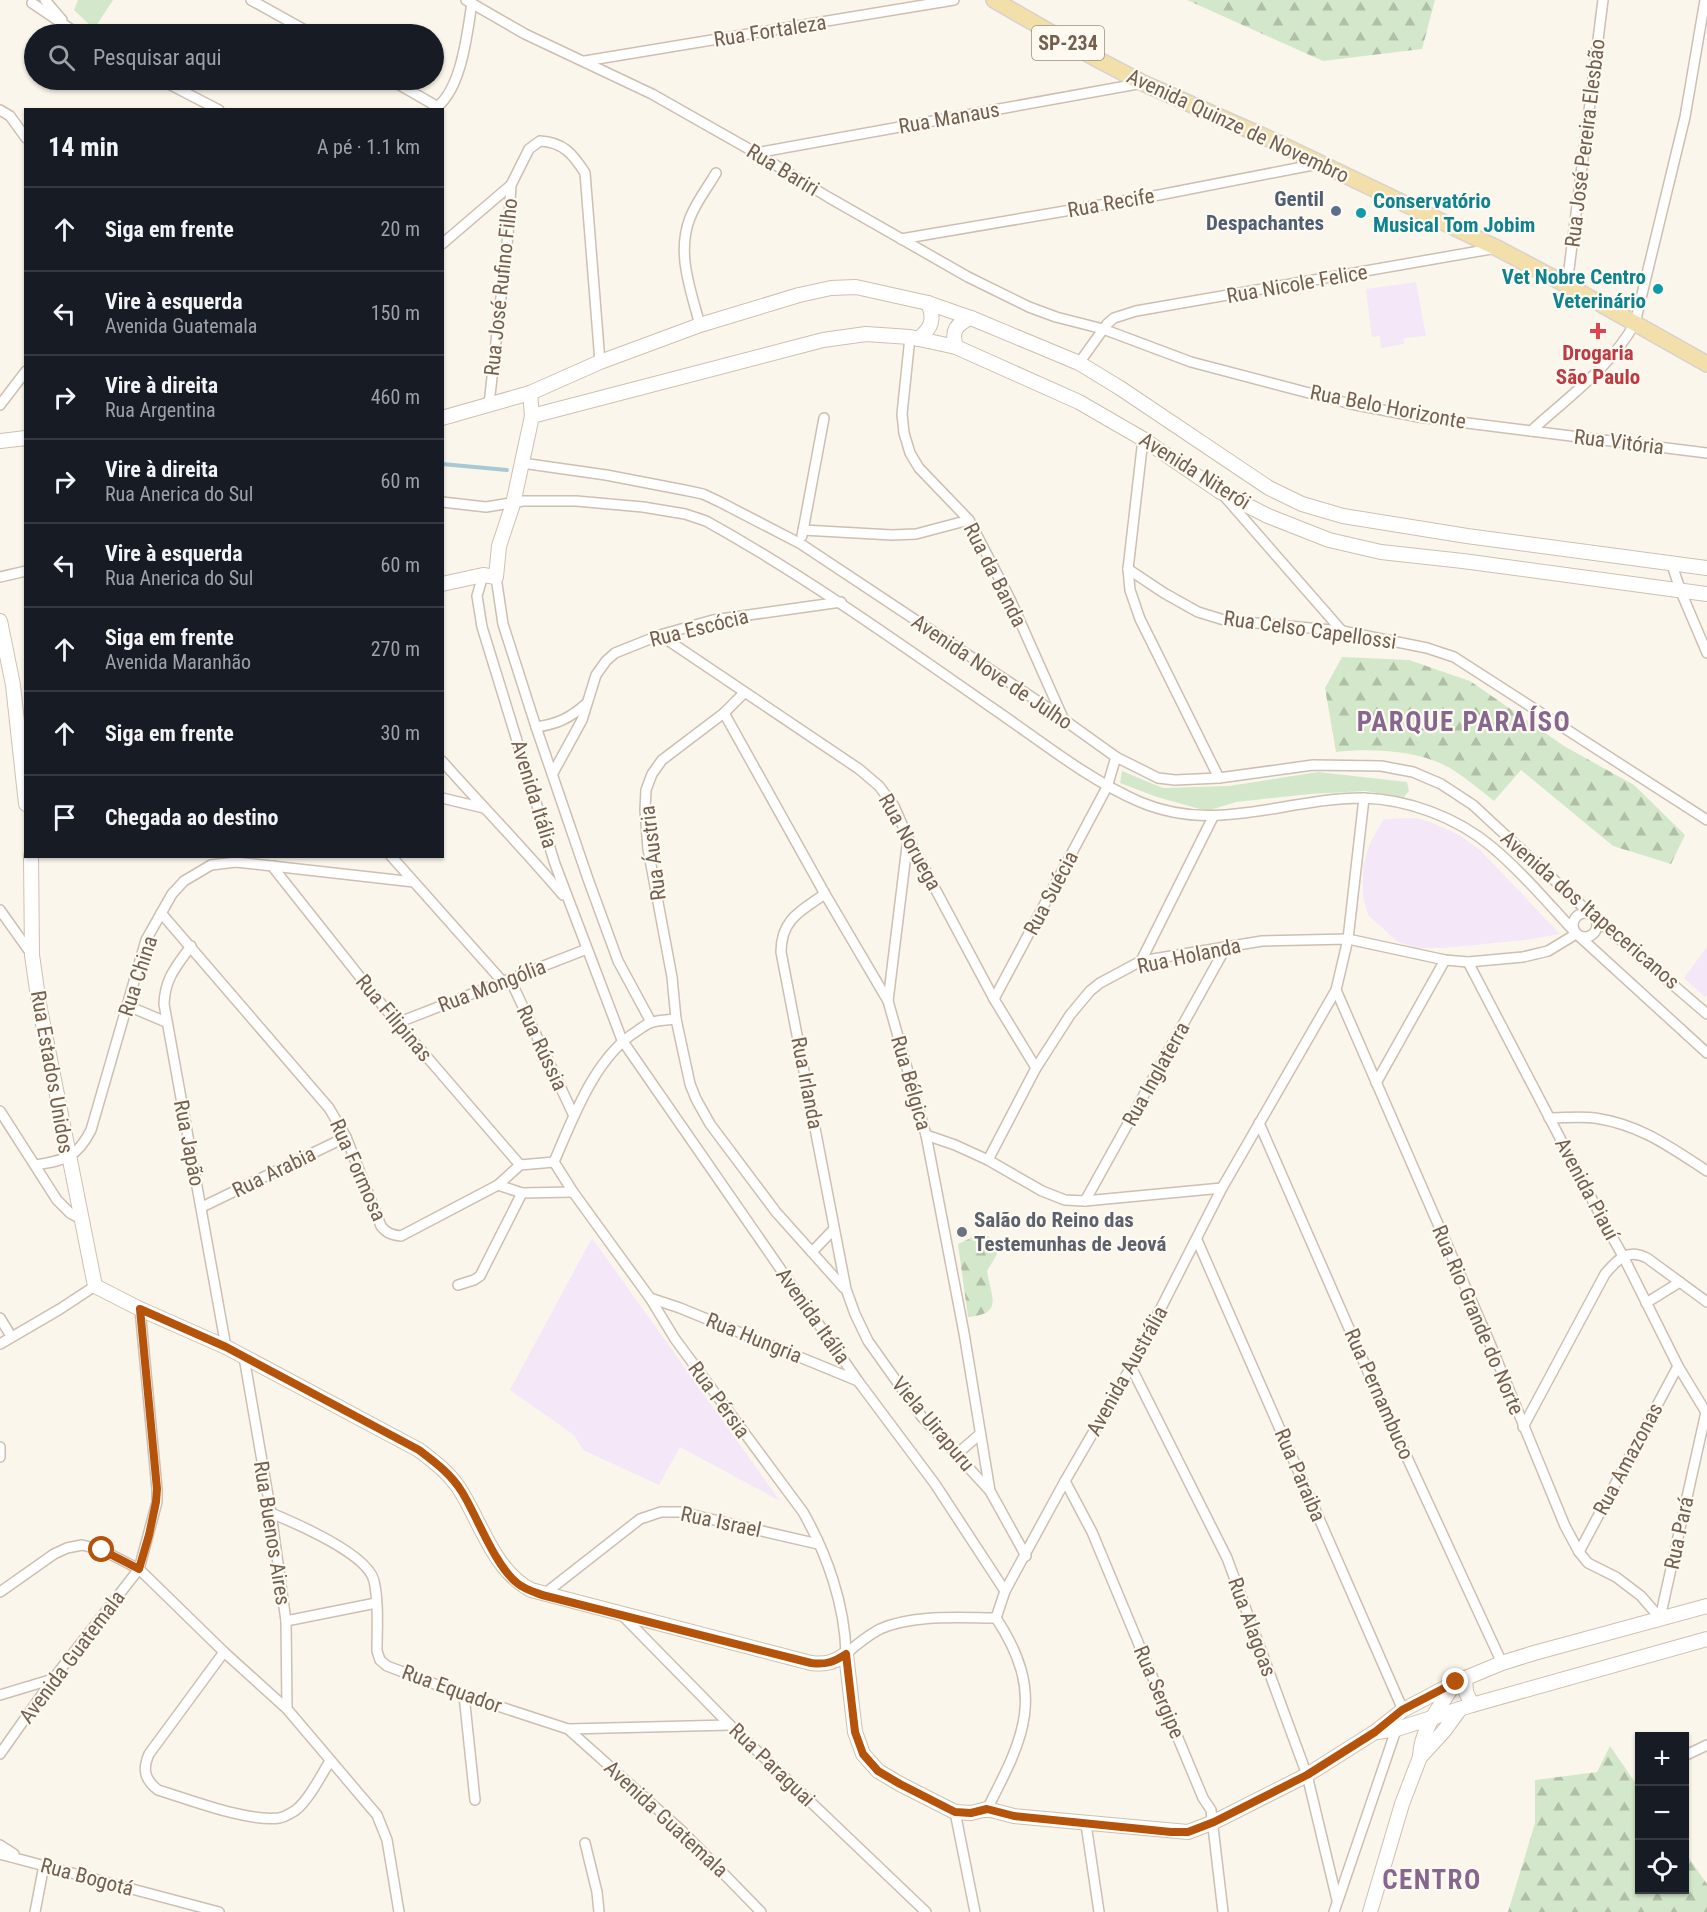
<!DOCTYPE html>
<html lang="pt">
<meta charset="utf-8">
<style>
body{margin:0;font-family:"Roboto Condensed",sans-serif;background:#20242c;color:#f1f3f6}
.controls{position:absolute;right:18px;bottom:18px;display:grid;overflow:hidden;border-radius:0px;box-shadow:0 2px 4px #0004}
.controls button{width:54px;height:54px;display:grid;place-items:center;padding:0;border:0;border-bottom:2px solid #363941;background:#171b24;color:#f1f3f6;font:30px sans-serif}
.stop{position:absolute;width:18px;height:18px;margin:-14px;border:4px solid #b45309;border-radius:50%;background:#fff}
.stop.end{background:#b45309;border-color:#fff;box-shadow:0 2px 6px #0008}
.list{margin:0;padding:0;list-style:none}
h2{display:flex;justify-content:space-between;align-items:center;height:78px;margin:0;padding:0 24px;font-size:26px}
h2 small{font-size:20px;font-weight:400;color:#9ea1a6}
.list li{display:grid;grid-template-columns:39px 1fr auto;gap:18px;align-items:center;box-sizing:border-box;height:84px;padding:0 24px;border-top:2px solid #363941}
.list b{display:block;font-size:22px;white-space:nowrap}
.list p{margin:0;font-size:20px;white-space:nowrap;color:#9ea1a6}
.list em{font-size:20px;font-style:normal;color:#9ea1a6}
.icon{flex:none;width:33px;height:33px;fill:none;stroke:currentColor;stroke-width:2;stroke-linecap:round;stroke-linejoin:round}
.map{position:relative;flex:none;width:1707px;height:1912px;overflow:hidden}
.search{position:absolute;background:#171b24;box-shadow:0 2px 4px #0004;left:24px;top:24px;width:420px;height:66px;display:flex;align-items:center;gap:15px;box-sizing:border-box;padding:0 21px;border-radius:33px;color:#9ea1a6;font-size:22px}
.panel{position:absolute;background:#171b24;box-shadow:0 2px 4px #0004;left:24px;top:108px;width:420px;height:750px;border-radius:0px}
.map>svg:first-child{display:block}
.education{fill:#f3e7f8}
.green{fill:#d3e8ca}
.forest{fill:url(#forest-firs)}
.lines{fill:none;stroke-linecap:round;stroke-linejoin:round}
.stream{stroke:#a7c9d4;stroke-width:4}
.street-casing{stroke:#cdbfb1;stroke-width:12}
.secondary-casing{stroke:#cfc0af;stroke-width:16}
.primary-casing{stroke:#d8d2ce;stroke-width:18}
.street{stroke:#fff;stroke-width:9}
.secondary{stroke:#fff;stroke-width:14}
.primary{stroke:#f3dfaa;stroke-width:15}
.route{stroke:#b45309;stroke-width:8}
.service-dot{fill:#5c6f8a;stroke:#fefaf1;stroke-width:2}
.culture-dot{fill:#0f9aa8;stroke:#fefaf1;stroke-width:2}
.health-dot{fill:#e0444e;stroke:#fefaf1;stroke-width:2}
.worship-dot{fill:#6b7280;stroke:#fefaf1;stroke-width:2}
.labels{text-anchor:middle;dominant-baseline:central;stroke-width:4.5;stroke-linejoin:round;paint-order:stroke}
.shield{fill:#fefaf1;stroke:#9d8e80;stroke-width:1.5}
.shield-label{font-size:20px;font-weight:bold;fill:#746050}
.street-label{font-size:21px;fill:#746050;stroke:#fefaf1}
.service-label{font-size:21px;font-weight:bold;fill:#4e5e75;stroke:#fefaf1;text-anchor:end}
.culture-label{font-size:21px;font-weight:bold;fill:#0d838f;stroke:#fefaf1;text-anchor:start}
.health-label{font-size:21px;font-weight:bold;fill:#be3a42;stroke:#fefaf1}
.worship-label{font-size:21px;font-weight:bold;fill:#5b616d;stroke:#fefaf1;text-anchor:start}
.district-label{font-size:27px;font-weight:bold;letter-spacing:1.5px;fill:#86688f;stroke:#fefaf1}
</style>
<div class="map">
<svg width="1707" height="1912" viewBox="0 0 1707 1912">
<defs>
<pattern id="forest-firs" width="22" height="20" patternUnits="userSpaceOnUse" patternTransform="scale(1.5)"><rect width="22" height="20" fill="#d3e8ca"/><path d="M5 1l3.5 6h-7zM16 11l3.5 6h-7z" fill="#b0bfa6"/></pattern>
</defs>
<rect width="100%" height="100%" fill="#fbf6eb"/>
<!-- education -->
<g class="education">
<path d="M1416,282L1426,336L1404,338V344L1381,348L1380,336L1372,337L1366,289Z"/>
<path d="M1416,818L1433,823L1459,835L1480,850L1560,934L1525,940L1444,948H1416L1398,942L1368,915L1363,896V866L1370,843L1384,819Z"/>
<path d="M1707,947V995L1705,997L1684,978Z"/>
<path d="M592,1238L780,1501L680,1447L659,1485L583,1450L574,1435L510,1390Z"/>
</g>
<!-- green -->
<g class="green">
<path d="M78,0H113L94,29L74,10Z"/>
<path d="M1122,771L1163,788L1229,786L1318,772L1407,782L1409,791L1404,797L1365,791L1310,794L1236,802L1207,811L1157,797L1120,783Z"/>
</g>
<!-- forest -->
<g class="forest">
<path d="M1187,0H1435L1422,49L1323,61Z"/>
<path d="M1342,657L1409,660L1470,681L1564,746L1634,785L1685,835L1671,864L1613,846L1521,770L1494,801C1480,790 1467,779 1453,770C1422,750 1371,748 1336,752L1325,688Z"/>
<path d="M977,1235L988,1236L999,1248L996,1256L987,1271C991,1297 1004,1314 968,1317L958,1244Z"/>
<path d="M1610,1746L1639,1788L1640,1890H1684L1685,1852L1707,1884V1912H1508L1535,1823V1780L1597,1772Z"/>
</g>
<g class="lines">
<!-- stream -->
<path class="stream" d="M442,464L507,470"/>
<!-- street casing -->
<g class="street-casing">
<g id="street">
<path d="M45,0L62,20"/>
<path d="M251,0L312,34"/>
<path d="M466,0L525,34L652,94L756,153L828,197L968,277L1029,307L1056,317L1103,329L1191,362L1351,404L1419,417L1531,431C1567,398 1611,367 1635,323L1685,117L1705,0"/>
<path d="M32,3L78,34"/>
<path d="M585,61L954,0"/>
<path d="M161,80L219,110"/>
<path d="M391,80L438,107"/>
<path d="M0,110L10,116L26,138"/>
<path d="M433,110C462,92 467,33 472,3"/>
<path d="M756,153L1143,83"/>
<path d="M901,239L1159,195L1318,164"/>
<path d="M442,244L511,185"/>
<path d="M1567,285L1603,0"/>
<path d="M700,325C691,291 676,253 690,218C696,202 708,187 716,173"/>
<path d="M910,337L902,414L904,433L910,453L919,468L969,520L1010,599L1063,718"/>
<path d="M1079,363L1107,324L1114,318L1136,311L1497,248"/>
<path d="M489,404L508,235L511,185L529,149L540,141C563,142 573,154 585,173L600,362"/>
<path d="M0,405L26,371"/>
<path d="M1531,431L1707,453"/>
<path d="M1143,439L1128,569L1130,590L1140,619L1219,778"/>
<path d="M522,463L606,475L684,490L703,494L720,502L801,544L1039,702L1116,757L1158,778L1175,780L1219,778L1313,765L1381,766L1413,772L1441,784L1473,805L1594,917L1707,1014"/>
<path d="M1225,497L1342,631"/>
<path d="M442,502L486,507L523,501H576L643,507L685,514L706,521C805,576 896,641 988,705C1037,738 1085,778 1140,802C1188,822 1229,816 1278,808C1306,803 1334,798 1363,798C1408,799 1458,818 1492,847C1522,872 1547,902 1573,930"/>
<path d="M803,530L892,535L916,534L969,520"/>
<path d="M802,536L824,418"/>
<path d="M1672,565L1681,592L1707,653"/>
<path d="M1128,569L1164,593L1198,612L1224,620L1342,631L1427,648L1454,657L1707,820"/>
<path d="M483,575L477,596L482,627L555,864L622,1040L858,1381L935,1484L1005,1591"/>
<path d="M0,577L26,571"/>
<path d="M496,577L503,624L536,727L588,879L618,961L651,1022"/>
<path d="M660,635L859,769L879,786L894,806L908,838L994,999L1036,1068"/>
<path d="M744,693L724,713L662,760L652,774L646,790L645,810L648,849L672,977L676,1019L690,1084L696,1099L710,1124L776,1212L844,1288"/>
<path d="M724,713L825,894L888,1001L926,1135L964,1333L990,1491"/>
<path d="M536,727C558,724 570,718 587,703"/>
<path d="M442,761C482,806 524,849 563,895"/>
<path d="M553,773L582,720L596,675L606,661L615,653L660,635L713,620L841,602"/>
<path d="M442,798L484,808"/>
<path d="M391,856L503,982"/>
<path d="M272,866L383,1006L520,1165"/>
<path d="M825,894C800,911 781,920 781,952L846,1289L855,1314L868,1341L922,1417L990,1491L1026,1556"/>
<path d="M0,910L32,955"/>
<circle cx="1585" cy="925" r="12"/>
<path d="M161,913L329,1108L346,1137L381,1226C386,1233 392,1235 401,1236L498,1185L520,1165L554,1162C573,1118 595,1057 637,1031C642,1028 647,1023 653,1022C660,1020 668,1020 676,1019"/>
<path d="M1580,937L1707,1053"/>
<path d="M191,946C176,967 165,978 164,1004L226,1347"/>
<path d="M1141,961L1213,817"/>
<path d="M1468,962L1606,1226L1623,1256L1678,1366L1707,1414"/>
<path d="M510,979L574,1116"/>
<path d="M1336,990L1489,1341L1565,1526L1579,1552L1588,1563L1616,1577L1641,1596L1660,1618"/>
<path d="M994,999L1107,787L1116,757"/>
<path d="M888,1001L908,838"/>
<path d="M128,1006L166,1022"/>
<path d="M397,1023L587,949"/>
<path d="M1376,1083L1445,960"/>
<path d="M0,1111L57,1200L70,1213L81,1219"/>
<path d="M1549,1118C1564,1118 1580,1116 1595,1118C1641,1125 1670,1147 1707,1171"/>
<path d="M1259,1123L1380,1399L1502,1663"/>
<path d="M926,1135L955,1145L988,1160L1042,1191L1065,1200L1085,1201L1222,1188"/>
<path d="M988,1160L1036,1068L1070,1015L1090,991L1100,983L1141,961L1262,941L1348,939L1445,960L1468,962L1523,957L1548,951L1576,934"/>
<path d="M554,1162L573,1192L650,1298L675,1339L803,1512C827,1554 845,1605 846,1654"/>
<path d="M36,1165C65,1160 77,1158 91,1130L146,940L172,894L184,881L211,865L236,862L414,882"/>
<path d="M498,1185L522,1193L573,1192"/>
<path d="M1085,1201L1226,947"/>
<path d="M202,1207L346,1137"/>
<path d="M1197,1240L1403,1710L1401,1714"/>
<path d="M812,1252L834,1229"/>
<path d="M458,1285L474,1280L480,1276L522,1193"/>
<path d="M650,1298L680,1308L858,1381"/>
<path d="M1646,1303L1680,1282"/>
<path d="M0,1318L11,1336"/>
<path d="M0,1344L60,1309L95,1286"/>
<path d="M244,1357L271,1513L286,1621L287,1709L377,1815L387,1840L399,1912"/>
<path d="M1131,1367L1227,1558L1307,1775L1337,1900"/>
<path d="M1523,1427L1605,1274C1618,1259 1627,1248 1647,1258L1707,1302"/>
<path d="M0,1447V1457"/>
<path d="M957,1454L980,1434"/>
<path d="M1065,1481L1092,1532L1203,1798L1211,1810L1223,1912"/>
<path d="M271,1513C295,1523 368,1554 374,1581C379,1603 377,1628 377,1651L380,1660L387,1666L464,1695L568,1729L730,1725"/>
<path d="M1579,1552L1678,1366"/>
<path d="M0,1592L54,1554L67,1548L82,1545L102,1550L139,1569L224,1652L287,1709"/>
<path d="M543,1595L640,1519L661,1512H680L818,1544"/>
<path d="M623,1616L730,1725L926,1912"/>
<path d="M996,1618L1005,1591L1065,1481L1131,1367L1222,1188L1336,990L1348,939L1364,798"/>
<path d="M1660,1618L1706,1412"/>
<path d="M286,1621L376,1603"/>
<path d="M224,1652L149,1754C142,1770 145,1780 158,1790C191,1800 247,1822 279,1818C285,1817 291,1813 296,1810C310,1798 320,1777 330,1761"/>
<path d="M846,1654C857,1644 867,1636 880,1629C914,1614 960,1618 996,1618"/>
<path d="M0,1695L53,1679"/>
<path d="M464,1695L475,1800"/>
<path d="M568,1729L682,1831L761,1912"/>
<path d="M0,1754L53,1679L139,1569L157,1502V1489L140,1309"/>
<path d="M1684,1756L1707,1745"/>
<path d="M987,1809C1025,1736 1046,1694 996,1618"/>
<path d="M955,1812L975,1912"/>
<path d="M1086,1824L1099,1912"/>
<path d="M585,1843L597,1892L599,1912"/>
<path d="M0,1845L14,1854"/>
<path d="M0,1854L219,1912"/>
<path d="M35,1912L44,1865"/>
<path d="M1334,1912L1397,1727"/>
</g>
</g>
<!-- secondary casing -->
<g class="secondary-casing">
<g id="secondary">
<path d="M918,339C932,328 935,319 928,303"/>
<path d="M956,347C951,331 956,324 971,318"/>
<path d="M532,416L823,340L866,334L910,337L956,347L1079,402L1143,439L1219,491L1268,516L1329,540L1381,552L1463,561L1707,594"/>
<path d="M442,418L530,393L600,362L700,325L799,295L831,288L856,287L928,303L971,318L1079,363L1120,388L1269,488L1302,504L1343,516L1467,536L1707,568"/>
<path d="M0,441L26,438"/>
<path d="M442,584L483,575L496,577L499,546L513,504L532,416L530,393"/>
<path d="M0,621L13,685L26,804"/>
<path d="M31,856L32,955L39,1004L95,1286L140,1309L226,1347L419,1450C436,1463 451,1474 462,1493C482,1526 495,1571 531,1590L811,1663C826,1665 834,1662 846,1654L855,1732L863,1754L878,1771L900,1784L955,1812L971,1813L987,1809L1014,1816L1188,1832L1214,1822L1307,1775L1375,1732L1403,1710L1456,1682L1502,1663L1534,1653L1707,1606"/>
<path d="M1465,1678L1466,1692L1472,1705"/>
<path d="M1377,1732L1397,1729L1472,1705L1707,1639"/>
<path d="M1420,1757C1421,1729 1440,1706 1455,1683"/>
<path d="M1370,1912L1402,1804L1420,1757L1444,1731L1460,1709"/>
</g>
</g>
<!-- primary casing -->
<g class="primary-casing">
<path id="primary" d="M994,0L1095,58L1143,83L1274,141L1497,248L1567,285L1707,364"/>
</g>
<!-- street -->
<use href="#street" class="street"/>
<!-- secondary -->
<use href="#secondary" class="secondary"/>
<!-- primary -->
<use href="#primary" class="primary"/>
</g>
<g class="lines">
<!-- route -->
<path class="route" d="M102,1550L139,1569L149,1535L156,1502L157,1489L140,1309L226,1347L419,1450C436,1463 451,1474 462,1492C478,1518 494,1564 517,1583C524,1589 534,1592 542,1595L811,1663C826,1665 834,1662 846,1654L855,1732L863,1754L878,1771L900,1784L955,1812L971,1813L987,1809L1014,1816L1171,1832H1188L1214,1822L1307,1775L1375,1732L1402,1710L1456,1682"/>
</g>
<!-- markers -->
<circle class="service-dot" cx="1336" cy="211" r="6"/>
<g class="culture-dot">
<circle cx="1361" cy="213" r="6"/>
<circle cx="1658" cy="289" r="6"/>
</g>
<path class="health-dot" d="M1595 322h6v6h6v6h-6v6h-6v-6h-6v-6h6z"/>
<circle class="worship-dot" cx="962" cy="1232" r="6"/>
<g class="labels">
<!-- shield labels -->
<rect class="shield" x="1032" y="26" width="72" height="34" rx="4.5"/>
<g class="shield-label">
<text x="1068" y="43">SP-234</text>
</g>
<!-- street labels -->
<g class="street-label">
<text transform="translate(770 31) rotate(-9)">Rua Fortaleza</text>
<text transform="translate(949 118) rotate(-10)">Rua Manaus</text>
<text transform="translate(1238 126) rotate(25)">Avenida Quinze de Novembro</text>
<text transform="translate(1585 143) rotate(-83)">Rua José Pereira Elesbão</text>
<text transform="translate(783 170) rotate(31)">Rua Bariri</text>
<text transform="translate(1111 203) rotate(-10)">Rua Recife</text>
<text transform="translate(1297 284) rotate(-10)">Rua Nicole Felice</text>
<text transform="translate(501 287) rotate(-84)">Rua José Rufino Filho</text>
<text transform="translate(1388 407) rotate(11)">Rua Belo Horizonte</text>
<text transform="translate(1619 442) rotate(7)">Rua Vitória</text>
<text transform="translate(1195 471) rotate(32)">Avenida Niterói</text>
<text transform="translate(995 575) rotate(63)">Rua da Banda</text>
<text transform="translate(699 628) rotate(-14)">Rua Escócia</text>
<text transform="translate(1310 630) rotate(8)">Rua Celso Capellossi</text>
<text transform="translate(992 672) rotate(34)">Avenida Nove de Julho</text>
<text transform="translate(534 794) rotate(73)">Avenida Itália</text>
<text transform="translate(910 842) rotate(61)">Rua Noruega</text>
<text transform="translate(653 853) rotate(-97)">Rua Áustria</text>
<text transform="translate(1051 893) rotate(-62)">Rua Suécia</text>
<text transform="translate(1590 910) rotate(41)">Avenida dos Itapecericanos</text>
<text transform="translate(1189 956) rotate(-12)">Rua Holanda</text>
<text transform="translate(138 976) rotate(-72)">Rua China</text>
<text transform="translate(492 986) rotate(-21)">Rua Mongólia</text>
<text transform="translate(394 1018) rotate(50)">Rua Filipinas</text>
<text transform="translate(542 1048) rotate(65)">Rua Rússia</text>
<text transform="translate(52 1072) rotate(80)">Rua Estados Unidos</text>
<text transform="translate(1156 1074) rotate(-61)">Rua Inglaterra</text>
<text transform="translate(807 1083) rotate(79)">Rua Irlanda</text>
<text transform="translate(911 1083) rotate(74)">Rua Bélgica</text>
<text transform="translate(189 1143) rotate(79)">Rua Japão</text>
<text transform="translate(358 1170) rotate(66)">Rua Formosa</text>
<text transform="translate(274 1172) rotate(-26)">Rua Arabia</text>
<text transform="translate(1587 1189) rotate(62)">Avenida Piauí</text>
<text transform="translate(813 1316) rotate(55)">Avenida Itália</text>
<text transform="translate(1478 1320) rotate(67)">Rua Rio Grande do Norte</text>
<text transform="translate(754 1338) rotate(22)">Rua Hungria</text>
<text transform="translate(1127 1371) rotate(-61)">Avenida Austrália</text>
<text transform="translate(1379 1394) rotate(66)">Rua Pernambuco</text>
<text transform="translate(719 1400) rotate(54)">Rua Pérsia</text>
<text transform="translate(933 1424) rotate(50)">Viela Uirapuru</text>
<text transform="translate(1628 1459) rotate(-62)">Rua Amazonas</text>
<text transform="translate(1300 1475) rotate(67)">Rua Paraiba</text>
<text transform="translate(721 1522) rotate(12)">Rua Israel</text>
<text transform="translate(272 1533) rotate(81)">Rua Buenos Aires</text>
<text transform="translate(1679 1533) rotate(-78)">Rua Pará</text>
<text transform="translate(1252 1627) rotate(70)">Rua Alagoas</text>
<text transform="translate(72 1657) rotate(-53)">Avenida Guatemala</text>
<text transform="translate(452 1689) rotate(20)">Rua Equador</text>
<text transform="translate(1159 1692) rotate(67)">Rua Sergipe</text>
<text transform="translate(772 1765) rotate(44)">Rua Paraguai</text>
<text transform="translate(666 1819) rotate(43)">Avenida Guatemala</text>
<text transform="translate(87 1877) rotate(15)">Rua Bogotá</text>
</g>
<!-- service labels -->
<g class="service-label">
<text x="1324" y="199">Gentil<tspan x="1324" dy="24">Despachantes</tspan></text>
</g>
<!-- culture labels -->
<g class="culture-label">
<text x="1373" y="201">Conservatório<tspan x="1373" dy="24">Musical Tom Jobim</tspan></text>
<text x="1646" y="277" text-anchor="end">Vet Nobre Centro<tspan x="1646" dy="24">Veterinário</tspan></text>
</g>
<!-- health labels -->
<g class="health-label">
<text x="1598" y="353">Drogaria<tspan x="1598" dy="24">São Paulo</tspan></text>
</g>
<!-- worship labels -->
<g class="worship-label">
<text x="974" y="1220">Salão do Reino das<tspan x="974" dy="24">Testemunhas de Jeová</tspan></text>
</g>
<!-- district labels -->
<g class="district-label">
<text x="1464" y="722">PARQUE PARAÍSO</text>
<text x="1432" y="1880">CENTRO</text>
</g>
</g>
</svg>
<div class="controls">
<button>+</button>
<button>−</button>
<button><svg class="icon" aria-label="locate" viewBox="0 0 24 24"><circle cx="12" cy="12" r="6"/><path d="M12 2v4M12 18v4M2 12h4M18 12h4"/></svg></button>
</div>
<div class="stop" style="left:102px;top:1550px"></div>
<div class="stop end" style="left:1456px;top:1682px"></div>
<div class="search"><svg class="icon" aria-label="search" viewBox="0 0 24 24"><circle cx="10" cy="10" r="6"/><path d="M15 15l6 6"/></svg>Pesquisar aqui</div>
<section class="panel">
<h2>14 min<small>A pé · 1.1 km</small></h2>
<ul class="list">
<li><svg class="icon" aria-label="ahead" viewBox="0 0 24 24"><path d="M12 20V5M6 11l6-6 6 6"/></svg><div><b>Siga em frente</b></div><em>20 m</em></li>
<li><svg class="icon" aria-label="left" viewBox="0 0 24 24"><path d="M17 20v-9H6M10 6l-5 5 5 5"/></svg><div><b>Vire à esquerda</b><p>Avenida Guatemala</p></div><em>150 m</em></li>
<li><svg class="icon" aria-label="right" viewBox="0 0 24 24"><path d="M7 20v-9h11M14 6l5 5-5 5"/></svg><div><b>Vire à direita</b><p>Rua Argentina</p></div><em>460 m</em></li>
<li><svg class="icon" aria-label="right" viewBox="0 0 24 24"><path d="M7 20v-9h11M14 6l5 5-5 5"/></svg><div><b>Vire à direita</b><p>Rua Anerica do Sul</p></div><em>60 m</em></li>
<li><svg class="icon" aria-label="left" viewBox="0 0 24 24"><path d="M17 20v-9H6M10 6l-5 5 5 5"/></svg><div><b>Vire à esquerda</b><p>Rua Anerica do Sul</p></div><em>60 m</em></li>
<li><svg class="icon" aria-label="ahead" viewBox="0 0 24 24"><path d="M12 20V5M6 11l6-6 6 6"/></svg><div><b>Siga em frente</b><p>Avenida Maranhão</p></div><em>270 m</em></li>
<li><svg class="icon" aria-label="ahead" viewBox="0 0 24 24"><path d="M12 20V5M6 11l6-6 6 6"/></svg><div><b>Siga em frente</b></div><em>30 m</em></li>
<li><svg class="icon" aria-label="arrive" viewBox="0 0 24 24"><path d="M6 21V4h12l-3 4 3 4H6"/></svg><div><b>Chegada ao destino</b></div></li>
</ul>
</section>
</div>
